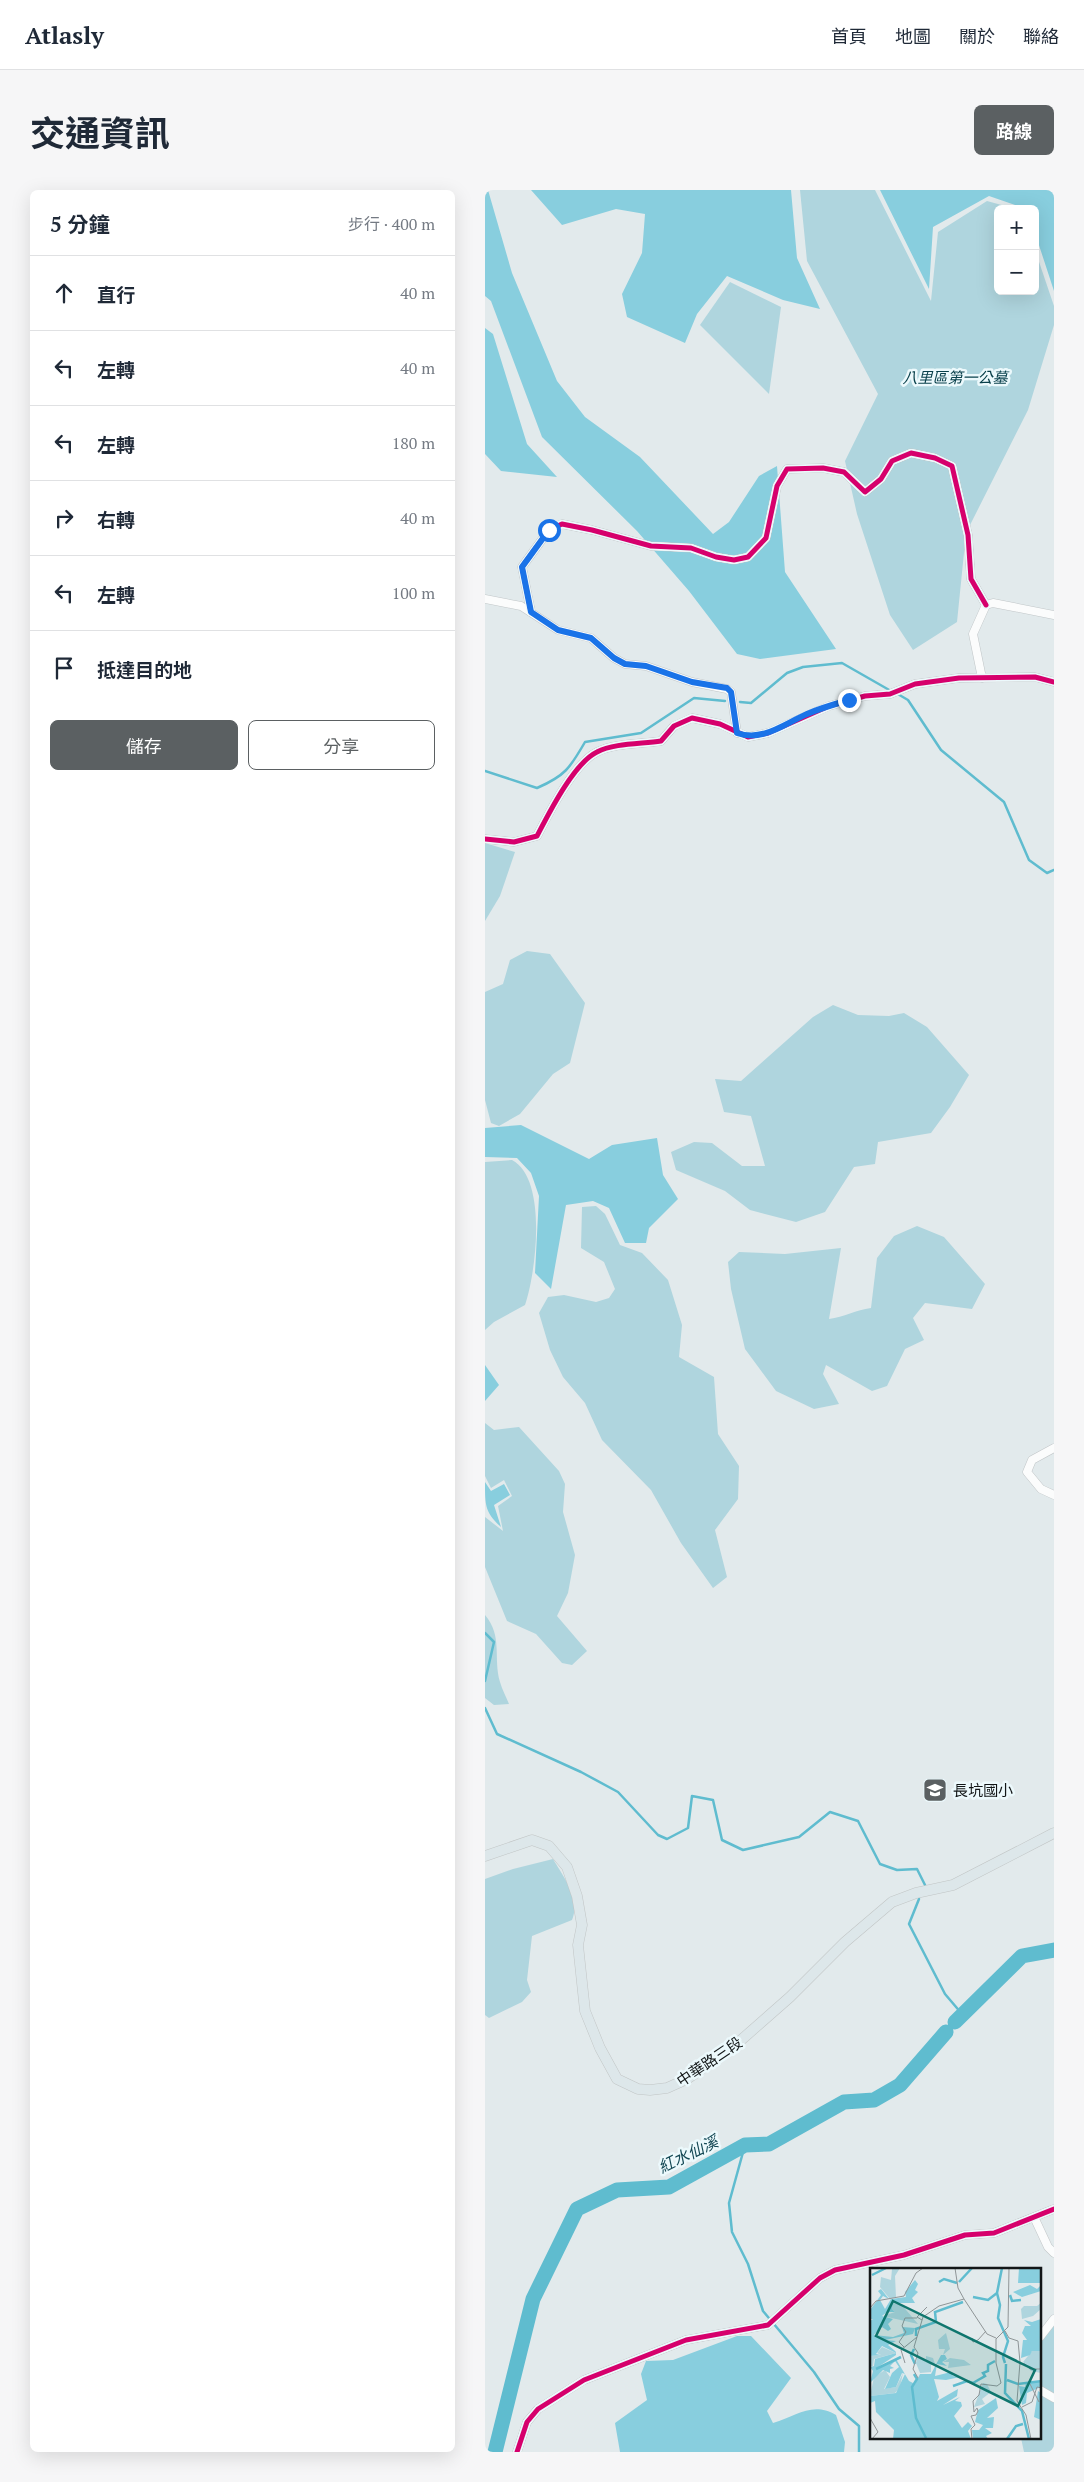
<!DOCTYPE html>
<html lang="zh-TW">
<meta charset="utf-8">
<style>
body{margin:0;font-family:"PT Serif","Noto Sans TC",serif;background:#f6f6f7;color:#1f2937}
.controls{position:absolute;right:15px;top:15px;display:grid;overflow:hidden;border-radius:8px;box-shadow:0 5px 20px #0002}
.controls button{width:45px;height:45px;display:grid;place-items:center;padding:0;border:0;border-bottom:1px solid #e0e1e3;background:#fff;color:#1f2937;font:25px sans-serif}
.stop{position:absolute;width:15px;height:15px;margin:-11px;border:4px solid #1a73e8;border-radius:50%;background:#fff}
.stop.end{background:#1a73e8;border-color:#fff;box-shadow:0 1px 5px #0008}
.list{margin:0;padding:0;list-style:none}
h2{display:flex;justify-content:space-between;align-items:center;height:65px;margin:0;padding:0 20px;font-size:21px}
h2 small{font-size:16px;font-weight:400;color:#747a83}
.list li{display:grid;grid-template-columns:32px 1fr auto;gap:15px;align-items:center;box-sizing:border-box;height:75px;padding:0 20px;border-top:1px solid #e0e1e3}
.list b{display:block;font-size:19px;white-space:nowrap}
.list em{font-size:16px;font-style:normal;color:#747a83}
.actions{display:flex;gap:10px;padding:15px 20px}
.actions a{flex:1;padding:11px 0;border:1px solid #5b6062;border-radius:8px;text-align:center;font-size:18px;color:#5b6062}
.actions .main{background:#5b6062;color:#fff}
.icon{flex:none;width:28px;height:28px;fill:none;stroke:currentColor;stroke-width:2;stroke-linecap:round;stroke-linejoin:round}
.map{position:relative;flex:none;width:569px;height:2262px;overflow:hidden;border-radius:8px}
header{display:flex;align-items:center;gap:30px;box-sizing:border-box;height:70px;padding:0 25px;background:#fff;border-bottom:1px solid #e0e1e3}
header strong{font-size:24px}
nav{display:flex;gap:28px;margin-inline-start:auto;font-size:18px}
.intro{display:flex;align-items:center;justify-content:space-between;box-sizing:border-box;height:120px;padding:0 30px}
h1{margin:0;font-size:35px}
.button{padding:12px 22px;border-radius:8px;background:#5b6062;color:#fff;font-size:18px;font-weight:700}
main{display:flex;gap:30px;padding:0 30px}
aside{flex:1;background:#fff;border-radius:8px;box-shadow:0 5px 20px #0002}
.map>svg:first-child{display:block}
.green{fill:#afd5de}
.forest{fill:#88cede}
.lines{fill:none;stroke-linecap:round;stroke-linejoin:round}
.stream{stroke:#5fbccf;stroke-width:2.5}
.river{stroke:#5fbccf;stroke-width:15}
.minor-casing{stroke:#c1c6c8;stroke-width:9}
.major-casing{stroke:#c1c5c5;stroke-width:11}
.minor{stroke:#fbfcfc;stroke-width:8}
.major{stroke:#dde7ea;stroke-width:10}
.cycleway-casing{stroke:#ecf9fc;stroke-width:8}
.cycleway{stroke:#d6006c;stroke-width:5}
.route{stroke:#1a73e8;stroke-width:6}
.labels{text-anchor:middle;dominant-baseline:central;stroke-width:5;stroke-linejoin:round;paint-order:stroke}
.park-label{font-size:15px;font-style:italic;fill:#09404b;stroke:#ecf9fc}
.poi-label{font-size:15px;fill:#121617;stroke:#ecf9fc;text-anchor:start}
.street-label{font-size:15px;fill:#121617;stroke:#ecf9fc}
.water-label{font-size:16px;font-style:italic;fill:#144854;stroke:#ecf9fc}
.inset-river{fill:none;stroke:#5fbccf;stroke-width:2.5}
.inset-road{fill:none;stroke:#8f9597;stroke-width:1}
.view{fill:#0f766e;fill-opacity:0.15;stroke:#0f766e;stroke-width:2.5}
.inset-edge{fill:none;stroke:#121617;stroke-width:2.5}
</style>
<header>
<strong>Atlasly</strong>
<nav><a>首頁</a><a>地圖</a><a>關於</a><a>聯絡</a></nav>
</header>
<div class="intro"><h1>交通資訊</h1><a class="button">路線</a></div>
<main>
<aside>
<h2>5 分鐘<small>步行 · 400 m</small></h2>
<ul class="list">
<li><svg class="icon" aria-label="ahead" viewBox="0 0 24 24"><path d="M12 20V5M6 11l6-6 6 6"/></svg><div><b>直行</b></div><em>40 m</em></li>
<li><svg class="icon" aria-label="left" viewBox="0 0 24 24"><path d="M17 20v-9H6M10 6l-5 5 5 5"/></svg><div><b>左轉</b></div><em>40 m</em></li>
<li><svg class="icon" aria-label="left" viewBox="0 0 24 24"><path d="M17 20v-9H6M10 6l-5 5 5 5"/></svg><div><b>左轉</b></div><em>180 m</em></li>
<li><svg class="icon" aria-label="right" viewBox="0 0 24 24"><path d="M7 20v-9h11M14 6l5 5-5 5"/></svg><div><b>右轉</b></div><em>40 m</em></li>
<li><svg class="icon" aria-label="left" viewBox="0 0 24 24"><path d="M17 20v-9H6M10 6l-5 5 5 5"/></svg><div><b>左轉</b></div><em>100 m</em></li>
<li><svg class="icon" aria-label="arrive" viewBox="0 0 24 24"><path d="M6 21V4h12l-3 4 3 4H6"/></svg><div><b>抵達目的地</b></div></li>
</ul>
<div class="actions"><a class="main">儲存</a><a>分享</a></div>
</aside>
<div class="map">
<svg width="569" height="2262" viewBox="0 0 569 2262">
<rect width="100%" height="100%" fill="#e2eaec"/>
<!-- green -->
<g class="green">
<path d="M315,0H390L446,111L453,42L502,11L531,19H513V101H550V60L569,116V135L543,220L481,343L472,432L428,460L405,425L372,324L360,271L393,204L322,71Z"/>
<path d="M245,92L296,117L284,204L215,135Z"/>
<path d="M0,653L30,662L15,706L0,731Z"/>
<path d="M42,761L65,764L100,813L85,873L68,884L35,924L14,936L6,933L0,910V802L18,794L25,770Z"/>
<path d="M348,815L373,825L404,826L419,823L442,837L484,885L465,917L446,943L393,952L390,974L369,977L340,1022L311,1032L265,1020L240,1001L191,980L186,962L209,952L227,953L257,976H280L266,926L239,922L230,889L256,891L328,827Z"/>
<path d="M27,970C63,989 51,1083 40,1115L9,1132L0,1140V972Z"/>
<path d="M111,1016L120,1024L135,1055L157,1063L183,1090L197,1135L194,1167L229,1187L233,1244L254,1276L253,1309L230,1340L242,1387L228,1398L196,1353L166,1300L117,1250L100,1213L78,1187L65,1160L54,1123L63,1107L79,1105L111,1112L124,1108L130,1099L119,1072L96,1058L97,1017Z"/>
<path d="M432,1036L459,1047L500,1094L487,1119L440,1113L428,1128L439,1150L420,1159L402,1196L387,1201L341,1175L338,1184L354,1214L329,1219L291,1201L260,1159L246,1099L243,1072L254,1062L300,1064L356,1058L344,1129C359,1127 371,1120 386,1118L392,1068L409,1046Z"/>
<path d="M0,1233L9,1240L34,1237L74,1281L80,1294L78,1322L90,1365L83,1403L72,1426L102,1461L87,1475L77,1473L51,1444L22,1431L0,1377V1327L18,1341L13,1316L27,1306L19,1290L6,1298L0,1286Z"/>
<path d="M0,1425C18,1446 8,1468 15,1492C17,1499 21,1507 24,1514L9,1515L0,1508Z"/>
<path d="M68,1669C78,1686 96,1709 87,1730L47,1746L42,1790L46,1802L37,1812L4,1828L0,1825V1689L28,1679Z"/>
<path d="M569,2126V2262H539L536,2248H555V2147Z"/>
</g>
<!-- forest -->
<g class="forest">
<path d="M0,0H3L27,83L72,191L100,227L155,267L228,344L244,332L274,286L292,276L300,382L351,459L275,469L252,464L204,401L152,341L57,247L6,111L0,106Z"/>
<path d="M46,0H306L312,68L335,119L298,110L242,86L212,124L200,153L142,127L137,104L157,63L160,24L131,19L77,35Z"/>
<path d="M395,0H569V101L550,43V19H542L504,6L448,37L444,99Z"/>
<path d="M0,138L8,144L42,254L72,287L16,281L0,264Z"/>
<path d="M36,935L104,969L127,955L172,948L178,985L193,1009L164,1038L161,1053H140L124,1018L108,1011L81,1015L66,1099L50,1083L54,1006L46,983L32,968L0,967V938Z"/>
<path d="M0,1175L14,1195L0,1211Z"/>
<path d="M0,1292L6,1301L19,1294L25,1305L9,1315L16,1337C0,1322 0,1316 0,1292Z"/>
<path d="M252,2146H266L306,2188L282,2221L288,2233C312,2226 327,2211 351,2225L360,2252L359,2262H135L130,2233L162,2210L156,2184L161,2171L188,2170Z"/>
</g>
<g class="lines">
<!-- stream -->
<g class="stream">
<path d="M411,503L423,510L456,560L519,612L544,670L562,683L569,680"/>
<path d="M255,512L266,513L302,483L318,477L357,473L406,501"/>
<path d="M0,581L52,598C80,586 85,578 100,552L156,543L209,508L240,511"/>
<path d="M0,1443L9,1452L0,1491"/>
<path d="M0,1518L12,1544L96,1582L133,1602L173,1645L182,1649L203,1638L207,1606L228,1610L237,1650L258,1660L314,1647L345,1622L373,1631L395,1674L412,1680L432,1679L440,1695"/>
<path d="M434,1709L424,1734L460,1804L477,1824"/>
<path d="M260,1955L244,2013L247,2042L263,2074L278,2121L329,2182L354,2219L374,2236V2262"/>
</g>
<!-- river -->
<g class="river">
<path d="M470,1832L537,1766L569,1760"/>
<path d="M10,2262L48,2109L92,2019L132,2000L184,1997L260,1955L284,1954L359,1912L389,1910L415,1895L461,1842"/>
</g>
<!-- minor casing -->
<g class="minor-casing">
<g id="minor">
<path d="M0,409L36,416L73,440L106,448L129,468L140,474L161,476L207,492L242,499L246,502L252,543"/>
<path d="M46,422L37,377L64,340L77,334L107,340L166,356L206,358L231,367L249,370L263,367L281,348L292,296L302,279L338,278L359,282L380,302L396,289L407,271L426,263L450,268L467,276L483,345L486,389L501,415"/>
<path d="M497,488L488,444L501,415L508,413L569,425"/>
<path d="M0,649L29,652L52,646C64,623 89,573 112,562C129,553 157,554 176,551L189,536L207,528L235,534L263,547L283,543L344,516L380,506L405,504L430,494L474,488L550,487L569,492"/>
<path d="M569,1258L547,1270L542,1282L556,1299L569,1305"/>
<path d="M549,2027L563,2057L569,2063"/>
<path d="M555,2147L569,2129"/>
<path d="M555,2200L569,2208"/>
<path d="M32,2262L42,2232L53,2219L99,2190L201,2150L283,2135L335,2088L350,2080L419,2065L480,2045L509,2043L569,2019"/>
</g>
</g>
<!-- major casing -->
<g class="major-casing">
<path id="major" d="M0,1666L47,1650L64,1656L82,1677L92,1706L97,1735L93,1755L100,1821L115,1858L132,1889L153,1899L165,1900L182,1898L202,1889L247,1858L305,1807L360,1752L407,1712L431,1703L468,1695L569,1643"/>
</g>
<!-- minor -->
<use href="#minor" class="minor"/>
<!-- major -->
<use href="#major" class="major"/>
<!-- cycleway casing -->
<g class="cycleway-casing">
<g id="cycleway">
<path d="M46,422L37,377L64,340L77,334L107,340L166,356L206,358L231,367L249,370L263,367L281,348L292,296L302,279L338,278L359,282L380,302L396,289L407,271L426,263L450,268L467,276L483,345L486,389L501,415"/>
<path d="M0,649L29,652L52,646C64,623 89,573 112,562C129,553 157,554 176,551L189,536L207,528L235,534L263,547L283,543L344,516L380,506L405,504L430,494L474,488L550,487L569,492"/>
<path d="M32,2262L42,2232L53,2219L99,2190L201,2150L283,2135L335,2088L350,2080L419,2065L480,2045L509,2043L569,2019"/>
</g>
</g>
<!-- cycleway -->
<use href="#cycleway" class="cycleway"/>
</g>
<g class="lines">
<!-- route -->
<path class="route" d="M64,340L37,377L46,422L73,440L106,448L129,468L140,474L161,476L207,492L242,498L246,502L252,543C278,552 299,534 322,524C336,518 350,514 364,510"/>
</g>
<!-- icons -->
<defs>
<g id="school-square" transform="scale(1.25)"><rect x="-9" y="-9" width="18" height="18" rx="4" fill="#5b6062" stroke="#ecf9fc"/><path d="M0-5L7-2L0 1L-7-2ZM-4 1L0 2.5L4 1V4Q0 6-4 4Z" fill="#fff"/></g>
</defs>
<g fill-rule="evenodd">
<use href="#school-square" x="450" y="1600"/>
</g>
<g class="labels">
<!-- park labels -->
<g class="park-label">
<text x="470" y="187">八里區第一公墓</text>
</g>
<!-- poi labels -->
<g class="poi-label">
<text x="468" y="1600">長坑國小</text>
</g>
<!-- street labels -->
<g class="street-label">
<text transform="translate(224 1871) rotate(-34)">中華路三段</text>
</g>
<!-- water labels -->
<g class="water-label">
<text transform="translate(203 1964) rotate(-26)">紅水仙溪</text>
</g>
</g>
<!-- overview -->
<g transform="translate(385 2078)">
<rect width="171" height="171" fill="#e2eaec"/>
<path d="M30,0L25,8L26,29L20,31L10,19L11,9L21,12L22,1ZM23,35L31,36L48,56L13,48L25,44L22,41ZM171,35V41L163,48L152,51L151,41L154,38H167ZM76,65L80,81L73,87L75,81H69L68,72ZM12,79L26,85L4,91L3,98H0V88L11,87L7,85ZM162,83H171V105L161,103L153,94ZM48,87L56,94V88L63,90L65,96L61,97V104L50,105L46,95ZM80,90L94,92L101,97L78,100L79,94H73ZM15,102L20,109L14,121L26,119L33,105L30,119L25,125L0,128L4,109ZM113,115L117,116L121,124L112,131L115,136L104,139Z" fill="#afd5de"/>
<path d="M149,0H171V15H148ZM45,12L48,16L45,22L48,24L42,30L45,35H23L22,41L25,44H17L12,48L23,51L18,56L21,61L18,63L12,59L4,67L23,69L34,65L32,59L45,60L43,66L15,72L26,73L18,77L24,82L26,84V87L8,99L26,91L39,113L45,116L50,106H61L71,87H75L77,91L72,94L77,98L67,96L65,108L81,104L83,108L90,109L76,112L64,111L69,129L67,133L88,121L87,128L73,137L90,129L85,133L91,134L92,138L84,148L92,160L98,154L102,158L98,163L101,171H23L24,162L6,144L5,133L0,135V128L26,125L35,106L32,105L26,119L15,121L22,105L29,99L25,93L20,98L24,100L20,101V105L13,102L0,115L3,103L0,99L4,98L5,91L26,85L12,78L6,86L11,87L0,88V53L3,51H0V42L11,27L8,23L11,21L19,31L13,28L10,32L15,41L21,31L36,29L35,24ZM160,17L167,21L171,17V23L152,29L143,24ZM171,51V83H162L160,87L151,90L153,72H157L152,65L155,58H161L154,52L162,54ZM163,113H171V119L157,125L156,135L152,137L149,118L155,119L156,115ZM168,123L171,125V152L164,149ZM126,130L128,140L117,150L124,149L123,160H115L122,165L116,168L118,171H103L102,162H109L113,157L105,154L108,142Z" fill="#88cede"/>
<path class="inset-river" d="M132,0L127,25L130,37L128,50L138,73L133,89L135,95M2,7L16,0M69,14L74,11L87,15M89,14L102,0M140,27L142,33L151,32M103,29L118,32L127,25M46,68V61L66,54L65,44L93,34M44,81L41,87L45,96M136,96L135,125L152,143L159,171M6,101L31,89M44,106L47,111L42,119L46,150L56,170M137,112L148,116L172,113M83,118L97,113L103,115L115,108L113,105L118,103V97L125,93M137,171L146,158L153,156"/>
<path class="inset-road" d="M85,0L88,20L94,31L117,66L126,70M0,40L6,33L34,28L46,5L53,0M52,52L47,49L57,39M135,63L139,70L148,73L150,94L147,133L156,147L161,171M102,70L103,74L108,72L116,63M34,79L29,74L36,64L32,58L35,50H47M35,95L31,82L47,69M150,96H155L160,101H172M48,110L43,101L48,85L44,79L53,49L69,38L94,31M160,116L169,134M152,139L162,134L167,119L172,120M0,150L8,164L2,171M102,171L101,161L105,157L101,148L106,147L108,143L107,140L104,144L103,133L109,127L111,116L127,118L131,115L126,95V71L138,59L139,0"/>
<path class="view" d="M23,33L165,102L148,138L6,68Z"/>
<rect width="171" height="171" class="inset-edge"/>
</g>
</svg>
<div class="controls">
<button>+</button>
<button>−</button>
</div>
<div class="stop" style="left:64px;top:340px"></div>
<div class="stop end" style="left:364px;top:510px"></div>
</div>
</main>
